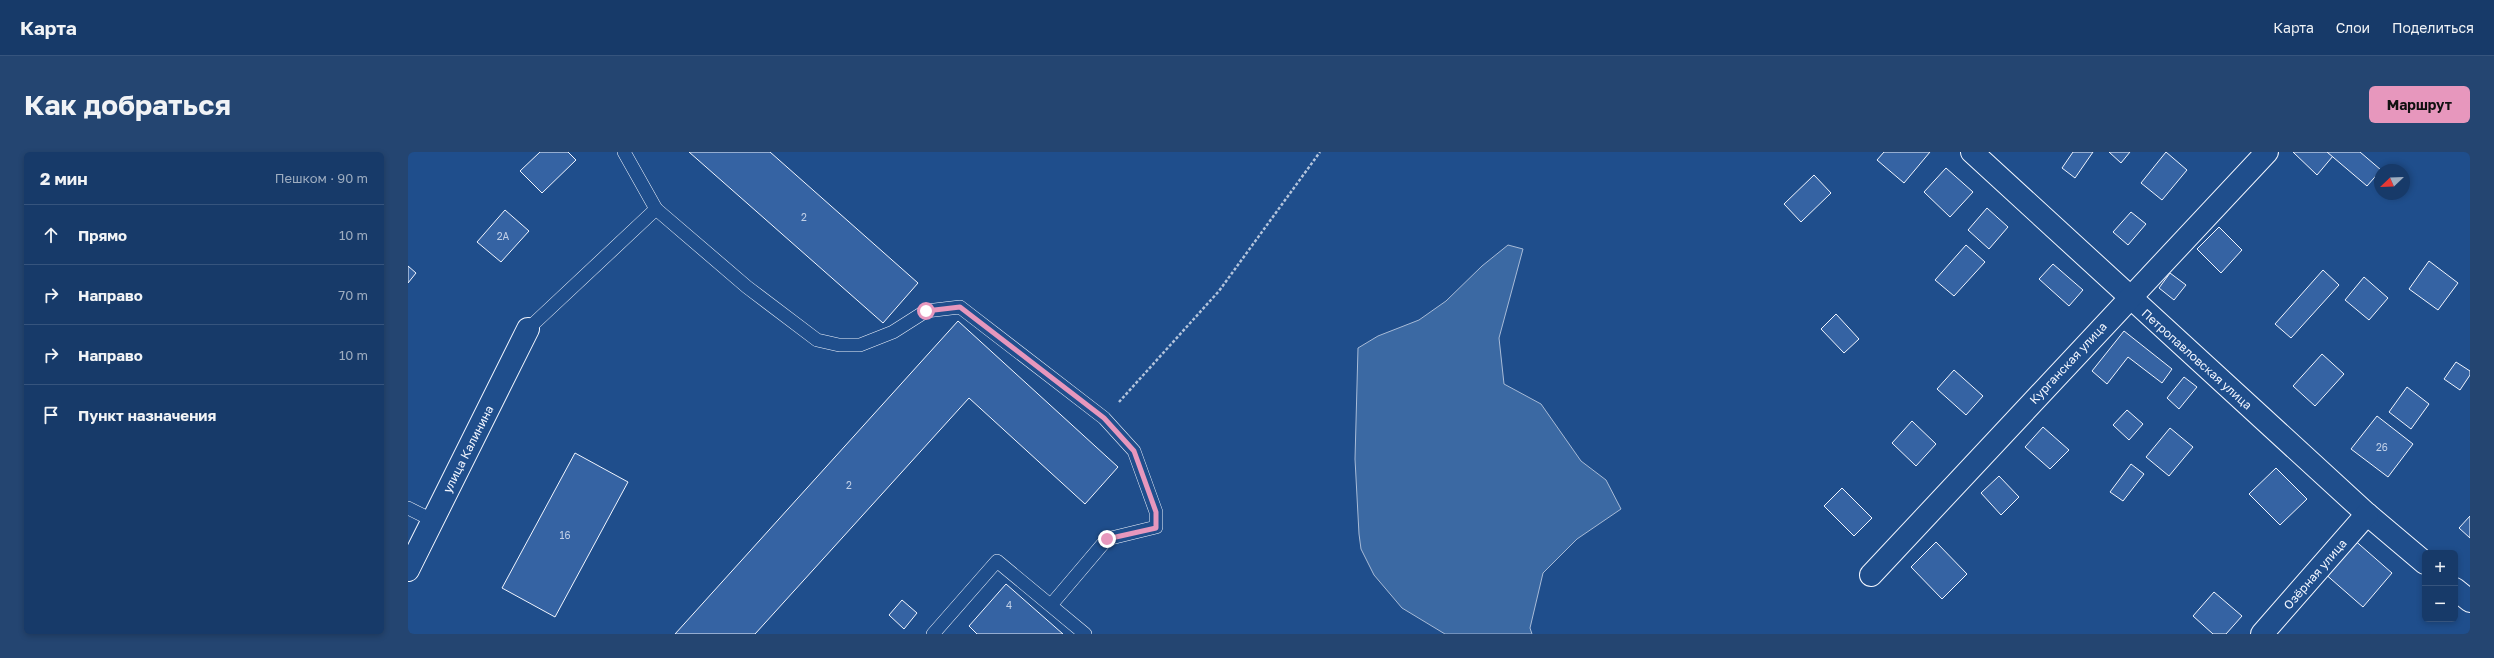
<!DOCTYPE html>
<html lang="ru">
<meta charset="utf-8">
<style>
body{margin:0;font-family:"Golos Text",sans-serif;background:#244571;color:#f1f3f6}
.controls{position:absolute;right:12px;bottom:12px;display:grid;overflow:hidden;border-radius:6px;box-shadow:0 2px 6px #0003}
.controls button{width:36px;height:36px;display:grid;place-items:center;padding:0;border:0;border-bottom:1px solid #36547d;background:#173a69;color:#f1f3f6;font:20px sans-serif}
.compass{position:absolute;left:1966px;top:12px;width:36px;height:36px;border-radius:50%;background:#173a69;box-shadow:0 2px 6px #0003;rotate:247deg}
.stop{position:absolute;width:12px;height:12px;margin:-9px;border:3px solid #e797bd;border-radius:50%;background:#fff}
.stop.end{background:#e797bd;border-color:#fff;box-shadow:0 1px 4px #0008}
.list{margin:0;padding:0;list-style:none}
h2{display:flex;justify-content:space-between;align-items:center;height:52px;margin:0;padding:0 16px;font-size:17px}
h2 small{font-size:13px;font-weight:400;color:#9eadc0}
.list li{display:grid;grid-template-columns:26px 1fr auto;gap:12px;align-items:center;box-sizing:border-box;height:60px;padding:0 16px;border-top:1px solid #36547d}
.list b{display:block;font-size:15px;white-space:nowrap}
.list em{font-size:13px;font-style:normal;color:#9eadc0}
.icon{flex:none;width:22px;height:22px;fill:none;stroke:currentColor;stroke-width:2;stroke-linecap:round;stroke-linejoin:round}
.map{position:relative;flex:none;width:2062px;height:482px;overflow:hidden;border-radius:6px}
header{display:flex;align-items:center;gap:24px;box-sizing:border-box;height:56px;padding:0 20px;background:#173a69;border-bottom:1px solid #36547d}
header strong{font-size:19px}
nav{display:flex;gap:22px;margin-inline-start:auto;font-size:14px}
.intro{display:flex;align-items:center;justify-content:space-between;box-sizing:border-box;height:96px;padding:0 24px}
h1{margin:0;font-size:28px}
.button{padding:10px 18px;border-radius:6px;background:#e797bd;color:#111;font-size:14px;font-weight:700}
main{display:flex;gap:24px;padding:0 24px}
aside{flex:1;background:#173a69;border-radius:6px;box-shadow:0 2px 6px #0003}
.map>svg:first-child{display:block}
.water{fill:#3b69a3;stroke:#a8bbd7}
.building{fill:#3563a3;stroke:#f2f6ff}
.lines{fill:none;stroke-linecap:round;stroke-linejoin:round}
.lane-casing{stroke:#f2f6ff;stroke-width:14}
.street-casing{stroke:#f2f6ff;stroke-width:24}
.path{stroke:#b3c4dc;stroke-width:2.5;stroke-dasharray:3 2;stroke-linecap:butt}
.lane{stroke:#1f4e8c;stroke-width:13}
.street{stroke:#1f4e8c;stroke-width:22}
.route{stroke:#e797bd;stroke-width:5}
.labels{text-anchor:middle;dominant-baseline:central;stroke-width:3;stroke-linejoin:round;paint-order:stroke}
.number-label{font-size:10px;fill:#c3d1e8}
.street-label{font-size:12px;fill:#f2f6ff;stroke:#1f4e8c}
</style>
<header>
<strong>Карта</strong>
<nav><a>Карта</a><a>Слои</a><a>Поделиться</a></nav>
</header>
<div class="intro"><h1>Как добраться</h1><a class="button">Маршрут</a></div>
<main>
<aside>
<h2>2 мин<small>Пешком · 90 m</small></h2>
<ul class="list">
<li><svg class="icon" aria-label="ahead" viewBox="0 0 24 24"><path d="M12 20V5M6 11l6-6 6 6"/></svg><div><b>Прямо</b></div><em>10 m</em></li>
<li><svg class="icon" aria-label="right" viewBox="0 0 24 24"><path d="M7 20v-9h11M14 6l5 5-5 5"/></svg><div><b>Направо</b></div><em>70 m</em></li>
<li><svg class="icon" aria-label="right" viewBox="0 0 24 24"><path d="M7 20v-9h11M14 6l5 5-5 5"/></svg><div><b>Направо</b></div><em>10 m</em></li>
<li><svg class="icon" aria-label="arrive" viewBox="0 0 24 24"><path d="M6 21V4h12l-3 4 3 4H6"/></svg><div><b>Пункт назначения</b></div></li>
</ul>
</aside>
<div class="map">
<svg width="2062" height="482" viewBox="0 0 2062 482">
<rect width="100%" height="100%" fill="#1f4e8c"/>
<!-- water -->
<path class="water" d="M1100,93L1115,97L1091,186L1096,232L1133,252L1173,309L1198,328L1213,357L1169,387L1135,421L1122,476L1124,482H1037L994,456L966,423L953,397L951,382L947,307L950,196L970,184L1011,168L1038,149L1074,114Z"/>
<!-- building -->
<g class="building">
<path d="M132,0H160L168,8L134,41L112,19Z"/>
<path d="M281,0H362L510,131L475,171Z"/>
<path d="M1476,0H1522L1496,31L1469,8Z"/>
<path d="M1665,0H1685L1667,26L1654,16Z"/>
<path d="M1701,0H1722L1713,11Z"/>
<path d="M1758,0L1779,18L1754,48L1733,31Z"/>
<path d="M1885,0H1919L1925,4L1909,23Z"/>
<path d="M1919,0H1952L1973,18L1959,34Z"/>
<path d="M1538,16L1565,40L1542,65L1516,40Z"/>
<path d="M1406,23L1423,41L1393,70L1376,52Z"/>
<path d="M1579,56L1600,75L1581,97L1560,78Z"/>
<path d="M97,58L121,79L93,110L69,90Z"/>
<path d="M1723,60L1738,72L1720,93L1705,80Z"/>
<path d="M1811,75L1834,98L1813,121L1789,97Z"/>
<path d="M1558,93L1577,110L1546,144L1527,128Z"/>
<path d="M2021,109L2050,131L2030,158L2001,137Z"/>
<path d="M1645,112L1675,138L1661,154L1631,127Z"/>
<path d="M0,114L8,121L0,131Z"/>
<path d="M1915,118L1931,133L1883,186L1867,172Z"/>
<path d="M1762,121L1778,133L1766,148L1751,136Z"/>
<path d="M1956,125L1980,146L1961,168L1937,148Z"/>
<path d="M1428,162L1451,187L1436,201L1413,177Z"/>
<path d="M550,169L710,315L677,352L561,246L347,482H267Z"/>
<path d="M1716,179L1764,217L1754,231L1720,205L1699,232L1684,219Z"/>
<path d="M1914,202L1936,222L1907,254L1885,234Z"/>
<path d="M2048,210L2062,219V223L2052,238L2036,227Z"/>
<path d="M1546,218L1575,244L1558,263L1529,237Z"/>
<path d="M1776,225L1789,235L1771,257L1759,246Z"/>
<path d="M1999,235L2021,252L2003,277L1981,260Z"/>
<path d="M1719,258L1735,272L1721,288L1705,273Z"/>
<path d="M1969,264L2005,292L1980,325L1943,297Z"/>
<path d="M1504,269L1528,292L1508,314L1484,291Z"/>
<path d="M1635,275L1661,298L1642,317L1617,295Z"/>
<path d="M1762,276L1785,295L1761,324L1738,305Z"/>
<path d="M167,301L220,330L147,465L94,436Z"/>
<path d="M1723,312L1736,322L1715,349L1702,340Z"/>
<path d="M1868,316L1899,347L1872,373L1841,342Z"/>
<path d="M1591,324L1611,345L1593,363L1573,341Z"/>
<path d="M1434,336L1464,366L1446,384L1416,354Z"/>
<path d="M2062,364V386L2051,376Z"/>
<path d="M1944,386L1984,421L1955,455L1915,420Z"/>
<path d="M1528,390L1559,422L1534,447L1503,415Z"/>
<path d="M598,432L655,482H569L561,474Z"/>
<path d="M1806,440L1834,464L1818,482H1805L1785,464Z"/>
<path d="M494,448L509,461L496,477L481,463Z"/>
</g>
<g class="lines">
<!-- lane casing -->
<g class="lane-casing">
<g id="lane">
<path d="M216,0L248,57L339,135L409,188L431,193H452L485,180L518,159L552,155L696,266L726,299L748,360V375L699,387L643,453"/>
<path d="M120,177L248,57"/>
<path d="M0,356L24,368"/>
<path d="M525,482L589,409L677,482"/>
</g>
</g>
<!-- street casing -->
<g class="street-casing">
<g id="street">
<path d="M1564,0L1959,362L2017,411"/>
<path d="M0,418L120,177"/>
<path d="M1463,423L1859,0"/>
<path d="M2047,437L2062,449"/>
<path d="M1854,482L1959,362"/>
</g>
</g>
<!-- path -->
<path class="path" d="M711,250L811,139L912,0"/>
<!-- lane -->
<use href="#lane" class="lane"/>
<!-- street -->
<use href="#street" class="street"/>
</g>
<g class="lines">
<!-- route -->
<path class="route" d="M518,159L552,155L696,266L726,299L748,360V376L699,387"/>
</g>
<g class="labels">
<!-- number labels -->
<g class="number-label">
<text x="396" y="65">2</text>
<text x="95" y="84">2А</text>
<text x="1974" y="295">26</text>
<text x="441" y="333">2</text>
<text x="157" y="383">16</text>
<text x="601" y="453">4</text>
</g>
<!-- street labels -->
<g class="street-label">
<text transform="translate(1789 207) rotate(42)">Петропавловская улица</text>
<text transform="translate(1660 211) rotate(-47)">Курганская улица</text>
<text transform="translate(60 297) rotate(-63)">улица Калинина</text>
<text transform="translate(1907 422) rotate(-49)">Озёрная улица</text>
</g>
</g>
</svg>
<div class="controls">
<button>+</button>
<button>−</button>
</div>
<svg class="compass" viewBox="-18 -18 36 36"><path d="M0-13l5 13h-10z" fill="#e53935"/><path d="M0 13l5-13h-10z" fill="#9eadc0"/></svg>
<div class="stop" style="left:518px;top:159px"></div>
<div class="stop end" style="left:699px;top:387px"></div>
</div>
</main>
